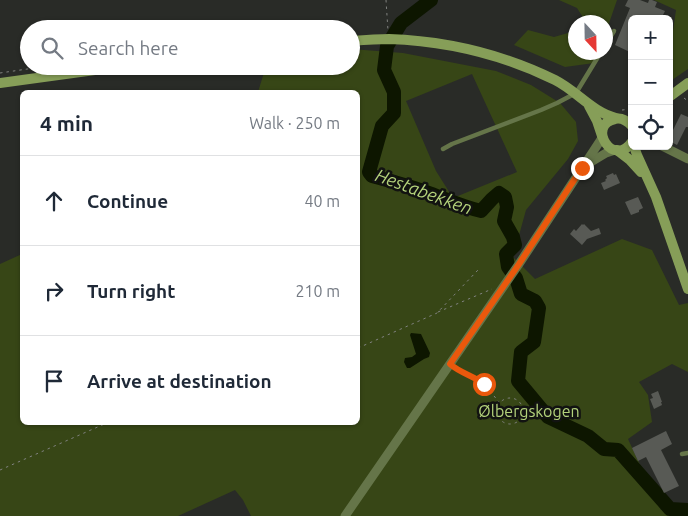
<!DOCTYPE html>
<meta charset="utf-8">
<style>
body{margin:0;font-family:Ubuntu,sans-serif;background:#f2f2f3;color:#1f2937}
.controls{position:absolute;right:15px;top:15px;display:grid;overflow:hidden;border-radius:8px;box-shadow:0 1px 4px #0004}
.controls button{width:45px;height:45px;display:grid;place-items:center;padding:0;border:0;border-bottom:1px solid #e0e1e3;background:#fff;color:#1f2937;font:25px sans-serif}
.compass{position:absolute;left:568px;top:15px;width:45px;height:45px;border-radius:50%;background:#fff;box-shadow:0 1px 4px #0004;rotate:158deg}
.stop{position:absolute;width:15px;height:15px;margin:-11px;border:4px solid #ea580c;border-radius:50%;background:#fff}
.stop.end{background:#ea580c;border-color:#fff;box-shadow:0 1px 5px #0008}
.list{margin:0;padding:0;list-style:none}
h2{display:flex;justify-content:space-between;align-items:center;height:65px;margin:0;padding:0 20px;font-size:21px}
h2 small{font-size:16px;font-weight:400;color:#747a83}
.list li{display:grid;grid-template-columns:32px 1fr auto;gap:15px;align-items:center;box-sizing:border-box;height:90px;padding:0 20px;border-top:1px solid #e0e1e3}
.list b{display:block;font-size:19px;white-space:nowrap}
.list em{font-size:16px;font-style:normal;color:#747a83}
.icon{flex:none;width:28px;height:28px;fill:none;stroke:currentColor;stroke-width:2;stroke-linecap:round;stroke-linejoin:round}
.map{position:relative;flex:none;width:688px;height:516px;overflow:hidden}
.search{position:absolute;background:#fff;box-shadow:0 1px 4px #0004;left:20px;top:20px;width:340px;height:55px;display:flex;align-items:center;gap:12px;box-sizing:border-box;padding:0 18px;border-radius:28px;color:#747a83;font-size:19px}
.panel{position:absolute;background:#fff;box-shadow:0 1px 4px #0004;left:20px;top:90px;width:340px;height:335px;border-radius:8px}
.map>svg:first-child{display:block}
.green{fill:#374616;fill-rule:evenodd}
.water{fill:#0d1600}
.lines{fill:none;stroke-linecap:round;stroke-linejoin:round}
.river{stroke:#0d1600;stroke-width:14}
.building{fill:#585a55}
.path{stroke:#80827f;stroke-width:1;stroke-dasharray:2.5 4;stroke-linecap:butt}
.lane{stroke:#657549;stroke-width:4.5}
.street{stroke:#657549;stroke-width:9}
.secondary{stroke:#869e58;stroke-width:10}
.route{stroke:#ea580c;stroke-width:6}
.labels{text-anchor:middle;dominant-baseline:central;stroke-width:5;stroke-linejoin:round;paint-order:stroke}
.park-label{font-size:16px;fill:#b3d27b;stroke:#121311}
.water-label{font-size:18px;font-style:italic;fill:#b4d27b;stroke:#121311}
</style>
<div class="map">
<svg width="688" height="516" viewBox="0 0 688 516">
<rect width="100%" height="100%" fill="#292b27"/>
<!-- green -->
<g class="green">
<path d="M559,0H617L606,32V22H586L577,8Z"/>
<path d="M654,0H688V69L669,82V59L676,10Z"/>
<path d="M528,30L554,37L575,31L576,52L598,53L594,63L565,67L514,45Z"/>
<path d="M351,49L403,53L496,71L531,85L560,103L576,122L578,141L568,159L526,210L513,257L535,279L622,239L652,250L679,305L688,303V372L672,364L639,382L648,395L652,422L628,439L661,510L688,508V516H251L243,500L235,490L178,516H0V264L22,254V422H358V92H258L266,66H351ZM472,74L517,172L453,198L436,171L406,101Z"/>
</g>
<!-- water -->
<path class="water" d="M411,333L421,334L430,353L429,357L424,359L410,368H407L404,362L405,358L412,357L416,354L410,335Z"/>
<g class="lines">
<!-- river -->
<path class="river" d="M431,0L401,23L387,46L384,70L394,92V113L382,126L369,172L372,176C391,181 410,186 429,193C446,199 463,207 481,211L492,199L499,193L505,197L507,207L504,221L513,237L515,245L506,254L508,267L516,278L521,294L535,301L539,308L534,342L521,352L518,381L548,417L588,436L604,449L618,450L670,509L688,510"/>
</g>
<!-- building -->
<g class="building">
<path d="M628,0H640L648,3L649,0H652L657,2L655,7L665,11L661,19H632V53L615,45L630,8L625,6Z"/>
<path d="M681,114L688,117V127H686L677,145L669,141V130L672,132Z"/>
<path d="M613,173L614,175L616,174L620,183L604,190L601,183L606,181L605,180L607,178L606,176Z"/>
<path d="M638,197L643,208L639,210V212L631,215L625,202Z"/>
<path d="M582,224L583,225L584,224L591,231L599,228L601,234L587,239L582,245L570,234L574,229L576,231Z"/>
<path d="M658,391L662,402H661L662,405L654,409L650,399L653,398L651,394Z"/>
<path d="M666,431L672,444L661,450L679,486L664,493L646,457L638,461L632,448Z"/>
</g>
<g class="lines">
<!-- path -->
<g class="path">
<path d="M386,0L388,31"/>
<path d="M0,73L48,66"/>
<path d="M684,98L688,101"/>
<path d="M622,110L632,109"/>
<path d="M586,177L592,171"/>
<path d="M438,312L492,289"/>
<path d="M358,348L437,313L478,270"/>
<path d="M458,369C464,373 470,375 476,378C485,383 492,394 499,402"/>
<circle cx="510" cy="411" r="13"/>
<path d="M0,470L109,422"/>
</g>
<!-- lane -->
<g class="lane">
<path d="M606,44L614,31"/>
<path d="M443,149L452,144L541,110L557,103L576,93L601,52"/>
<path d="M682,454L688,453"/>
</g>
<!-- street -->
<g class="street">
<path d="M662,146L688,159"/>
<path d="M586,165L606,153L615,150"/>
<path d="M345,516L519,264L602,138"/>
</g>
<!-- secondary -->
<g class="secondary">
<path d="M351,41C364,40 377,39 389,39C447,41 504,55 555,80C577,91 592,112 616,118"/>
<path d="M0,83L124,66"/>
<path d="M669,97L688,83"/>
<path d="M589,106L597,121L602,136"/>
<path d="M632,126C627,121 622,117 615,119C586,125 613,169 632,142"/>
<path d="M634,146L637,155L656,197L688,289"/>
<path d="M617,150L630,160L641,172"/>
</g>
</g>
<g class="lines">
<!-- route -->
<path class="route" d="M484,384C474,376 460,373 450,364L519,264L582,168"/>
</g>
<g class="labels">
<!-- park labels -->
<g class="park-label">
<text x="529" y="411">Ølbergskogen</text>
</g>
<!-- water labels -->
<g class="water-label">
<text transform="translate(424 191) rotate(20)">Hestabekken</text>
</g>
</g>
</svg>
<div class="controls">
<button>+</button>
<button>−</button>
<button><svg class="icon" aria-label="locate" viewBox="0 0 24 24"><circle cx="12" cy="12" r="6"/><path d="M12 2v4M12 18v4M2 12h4M18 12h4"/></svg></button>
</div>
<svg class="compass" viewBox="-18 -18 36 36"><path d="M0-13l5 13h-10z" fill="#e53935"/><path d="M0 13l5-13h-10z" fill="#747a83"/></svg>
<div class="stop" style="left:484px;top:384px"></div>
<div class="stop end" style="left:582px;top:168px"></div>
<div class="search"><svg class="icon" aria-label="search" viewBox="0 0 24 24"><circle cx="10" cy="10" r="6"/><path d="M15 15l6 6"/></svg>Search here</div>
<section class="panel">
<h2>4 min<small>Walk · 250 m</small></h2>
<ul class="list">
<li><svg class="icon" aria-label="ahead" viewBox="0 0 24 24"><path d="M12 20V5M6 11l6-6 6 6"/></svg><div><b>Continue</b></div><em>40 m</em></li>
<li><svg class="icon" aria-label="right" viewBox="0 0 24 24"><path d="M7 20v-9h11M14 6l5 5-5 5"/></svg><div><b>Turn right</b></div><em>210 m</em></li>
<li><svg class="icon" aria-label="arrive" viewBox="0 0 24 24"><path d="M6 21V4h12l-3 4 3 4H6"/></svg><div><b>Arrive at destination</b></div></li>
</ul>
</section>
</div>
